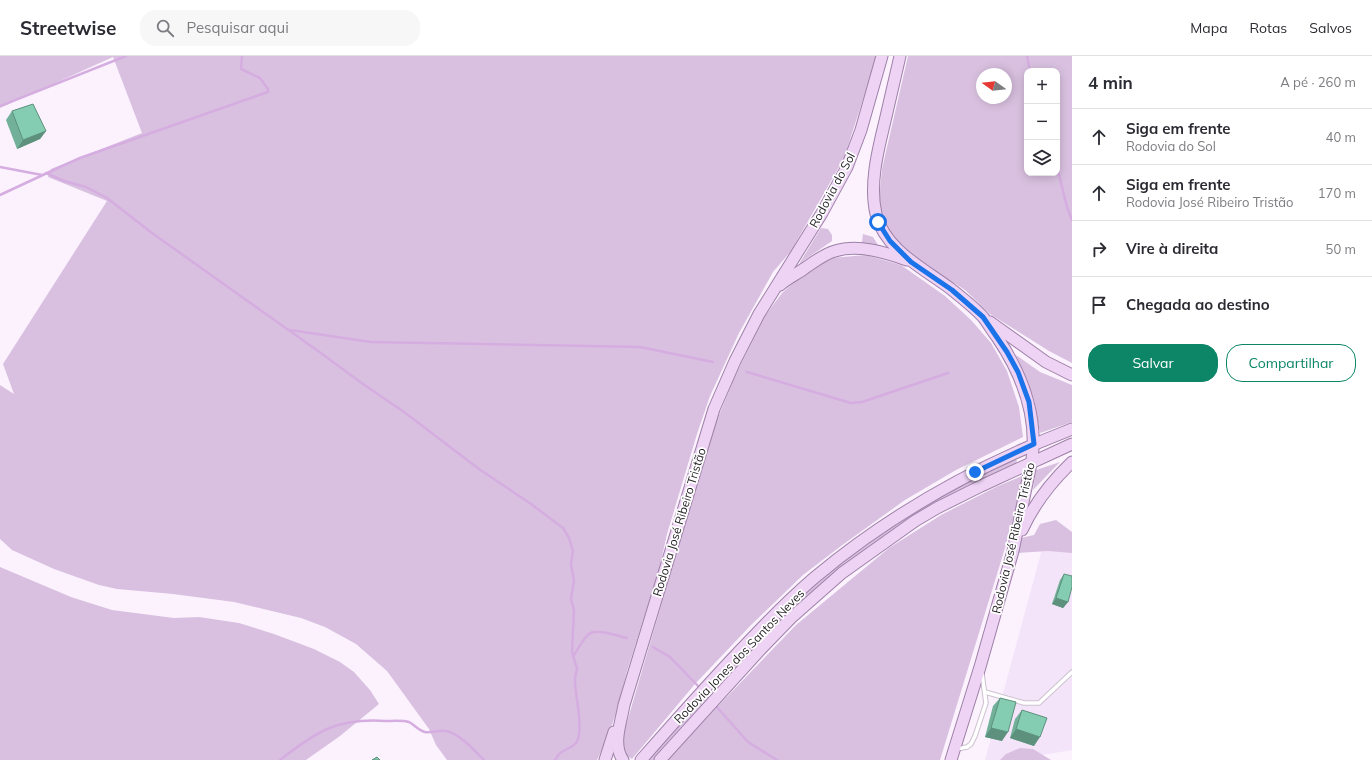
<!DOCTYPE html>
<html lang="pt">
<meta charset="utf-8">
<style>
body{margin:0;font-family:Mulish,sans-serif;background:#f7f7f7;color:#2b2b33}
.controls{position:absolute;right:12px;top:12px;display:grid;overflow:hidden;border-radius:8px;box-shadow:0 2px 10px #0003}
.controls button{width:36px;height:36px;display:grid;place-items:center;padding:0;border:0;border-bottom:1px solid #e1e1e2;background:#fff;color:#2b2b33;font:20px sans-serif}
.compass{position:absolute;left:976px;top:12px;width:36px;height:36px;border-radius:50%;background:#fff;box-shadow:0 2px 10px #0003;rotate:285deg}
.stop{position:absolute;width:12px;height:12px;margin:-9px;border:3px solid #1a73e8;border-radius:50%;background:#fff}
.stop.end{background:#1a73e8;border-color:#fff;box-shadow:0 1px 4px #0008}
.list{margin:0;padding:0;list-style:none}
h2{display:flex;justify-content:space-between;align-items:center;height:52px;margin:0;padding:0 16px;font-size:17px}
h2 small{font-size:13px;font-weight:400;color:#7c7c81}
.list li{display:grid;grid-template-columns:26px 1fr auto;gap:12px;align-items:center;box-sizing:border-box;height:56px;padding:0 16px;border-top:1px solid #e1e1e2}
.list b{display:block;font-size:15px;white-space:nowrap}
.list p{margin:0;font-size:13px;white-space:nowrap;color:#7c7c81}
.list em{font-size:13px;font-style:normal;color:#7c7c81}
.actions{display:flex;gap:8px;padding:12px 16px}
.actions a{flex:1;padding:9px 0;border:1px solid #0c8667;border-radius:16px;text-align:center;font-size:14px;color:#0c8667}
.actions .main{background:#0c8667;color:#fff}
.icon{flex:none;width:22px;height:22px;fill:none;stroke:currentColor;stroke-width:2;stroke-linecap:round;stroke-linejoin:round}
.map{position:relative;flex:none;width:1072px;height:704px;overflow:hidden}
header{display:flex;align-items:center;gap:24px;box-sizing:border-box;height:56px;padding:0 20px;background:#fff;border-bottom:1px solid #e1e1e2}
header strong{font-size:19px}
nav{display:flex;gap:22px;margin-inline-start:auto;font-size:14px}
.search{width:280px;height:36px;background:#f7f7f7;display:flex;align-items:center;gap:10px;box-sizing:border-box;padding:0 14px;border-radius:16px;color:#7c7c81;font-size:15px}
main{display:flex}
aside{flex:1;background:#fff}
.map>svg:first-child{display:block}
.built{fill:#f4e4f9}
.green{fill:#d9c0e0;fill-rule:evenodd}
.lines{fill:none;stroke-linecap:round;stroke-linejoin:round}
.stream{stroke:#d5ade0;stroke-width:2.5}
.service-casing{stroke:#ccc2cf;stroke-width:5.5}
.primary-casing{stroke:#9e80a7;stroke-width:13}
.service{stroke:#fff;stroke-width:3.5}
.primary{stroke:#eed3f5;stroke-width:11}
.wall{fill:#72b099}
.shaded-wall{fill:#5d907d}
.building{fill:#85cdb2;stroke:#5d907d}
.route{stroke:#1a73e8;stroke-width:5}
.labels{text-anchor:middle;dominant-baseline:central;stroke-width:3.5;stroke-linejoin:round;paint-order:stroke}
.street-label{font-size:12px;fill:#211d22;stroke:#fff}
</style>
<header>
<strong>Streetwise</strong>
<div class="search"><svg class="icon" aria-label="search" viewBox="0 0 24 24"><circle cx="10" cy="10" r="6"/><path d="M15 15l6 6"/></svg>Pesquisar aqui</div>
<nav><a>Mapa</a><a>Rotas</a><a>Salvos</a></nav>
</header>
<main>
<div class="map">
<svg width="1072" height="704" viewBox="0 0 1072 704">
<rect width="100%" height="100%" fill="#fbf2fe"/>
<!-- built -->
<path class="built" d="M1048,471L1072,476V694L1013,704H985Z"/>
<!-- green -->
<g class="green">
<path d="M0,0H877L844,102L791,195L773,216L739,277L710,340L697,378L667,478L659,514L627,615L618,651L607,683L597,704H447L436,689L429,673L387,615L356,588L325,571L301,562L234,546L173,538L117,533L99,529L54,513L12,494L0,483V329L14,338L3,308L107,145L48,121L51,113L142,77L113,1L0,52Z"/>
<path d="M908,0H1072V307L1049,295L990,258L965,234L903,194L891,178L883,160L879,145L882,113ZM1027,15H1057V117H1027ZM982,18H1006V42H982Z"/>
<path d="M821,172L828,173L832,179V185L799,208Z"/>
<path d="M863,178L873,181L883,197L861,194Z"/>
<path d="M866,199L901,209L945,240L971,264L991,287L1007,315L1019,351L1023,381L956,414L905,444L841,490L803,519L752,568L695,628L632,703L625,698L622,683L711,379L735,320L765,260L782,237L807,215L831,202Z"/>
<path d="M1016,299L1040,316L1072,329V366L1040,377L1034,343Z"/>
<path d="M1014,403L1017,404L1016,408L980,424L935,449L840,515L655,704H648C675,675 701,646 728,617C747,596 765,575 786,555C852,492 931,443 1014,403Z"/>
<path d="M1060,406L1033,434L1036,414Z"/>
<path d="M1022,420L1018,445L1005,492L940,704H666L796,569L889,492L941,459L998,430Z"/>
<path d="M1056,464L1072,476V497L1048,495L1017,497L1021,482L1034,479L1040,468Z"/>
<path d="M0,511L71,541L112,554L174,562L199,561L239,567L274,578L314,593L340,606L354,616L370,634L379,648L340,680L306,704H0Z"/>
<path d="M1020,692L1033,693L1051,704H1000L1006,698Z"/>
</g>
<g class="lines">
<!-- stream -->
<g class="stream">
<path d="M1027,0L1030,15"/>
<path d="M0,50L126,0"/>
<path d="M0,111L42,119"/>
<path d="M1057,111L1067,151L1072,164"/>
<path d="M46,117L64,125L86,131L107,142L152,177L318,295L363,328L404,356L479,413L531,448L563,472L569,482L573,495L571,508L574,525L571,543L574,554L572,596L577,613L575,622V628C576,641 584,677 576,687C569,695 561,692 555,704"/>
<path d="M0,139L60,111L80,102L265,37L268,36V33L260,22L241,13L242,0"/>
<path d="M290,274L371,286L640,291L713,306"/>
<path d="M747,316L851,347L862,346L948,317"/>
<path d="M653,591L670,601L700,632"/>
<path d="M574,599C578,593 583,583 589,578C597,572 618,580 627,582"/>
<path d="M715,649L748,686L777,704"/>
<path d="M280,704C317,675 337,662 385,665C392,665 403,664 409,666C415,669 418,674 425,676C432,677 439,674 446,675C459,677 475,695 484,704"/>
</g>
<!-- service casing -->
<g class="service-casing">
<g id="service">
<path d="M985,636L1024,647H1039L1072,616"/>
<path d="M957,693L967,691L971,688L975,680L986,647L982,618"/>
</g>
</g>
<!-- primary casing -->
<g class="primary-casing">
<g id="primary">
<path d="M900,0C895,22 890,43 885,65C878,94 869,128 876,158C885,194 923,212 951,233C961,241 975,252 983,261C988,267 992,275 997,281C1022,318 1038,358 1032,403L1013,495L980,611L951,704"/>
<path d="M780,229C788,222 797,218 805,212C814,206 824,198 835,195C858,188 884,196 907,204"/>
<path d="M990,266L1046,306L1072,319"/>
<path d="M1022,474C1034,448 1051,426 1072,406"/>
<path d="M605,704L614,676"/>
<path d="M623,704C612,688 621,667 624,649L714,353L735,305L759,258L822,157L847,111L861,74L882,0"/>
<path d="M641,704C677,663 713,622 751,583C771,562 792,541 814,522C890,458 979,409 1072,373"/>
<path d="M660,704L760,594L791,562L842,517L915,465L937,452L981,430L1072,388"/>
</g>
</g>
<!-- service -->
<use href="#service" class="service"/>
<!-- primary -->
<use href="#primary" class="primary"/>
</g>
<!-- wall -->
<g class="wall">
<path d="M12,55L46,75L40,83L17,93L6,64Z"/>
<path d="M1064,518L1068,546L1063,552L1052,548L1060,524Z"/>
<path d="M1000,642L1002,685L985,681L993,650Z"/>
<path d="M1022,654L1034,690L1010,682L1015,663Z"/>
</g>
<!-- shaded-wall -->
<g class="shaded-wall">
<path d="M46,75L40,83L17,93L23,84Z"/>
<path d="M1056,542L1068,546L1063,552L1052,548Z"/>
<path d="M991,672L1008,676L1002,685L985,681Z"/>
<path d="M1016,673L1040,681L1034,690L1010,682Z"/>
</g>
<!-- building -->
<g class="building">
<path d="M33,48L46,75L23,84L12,55Z"/>
<path d="M1064,518L1072,520V531L1068,546L1056,542Z"/>
<path d="M1000,642L1016,646L1008,676L991,672Z"/>
<path d="M1022,654L1047,662L1040,681L1016,673Z"/>
<path d="M377,701L380,704H372Z"/>
</g>
<g class="lines">
<!-- route -->
<path class="route" d="M878,166L890,185L911,206L952,234L983,261L1007,296L1018,316L1029,346L1034,388L975,416"/>
</g>
<g class="labels">
<!-- street labels -->
<g class="street-label">
<text transform="translate(832 134) rotate(-62)">Rodovia do Sol</text>
<text transform="translate(679 466) rotate(-73)">Rodovia José Ribeiro Tristão</text>
<text transform="translate(1013 482) rotate(-77)">Rodovia José Ribeiro Tristão</text>
<text transform="translate(739 600) rotate(-46)">Rodovia Jones dos Santos Neves</text>
</g>
</g>
</svg>
<div class="controls">
<button>+</button>
<button>−</button>
<button><svg class="icon" aria-label="layers" viewBox="0 0 24 24"><path d="M12 4l9 5-9 5-9-5zM3 14l9 5 9-5"/></svg></button>
</div>
<svg class="compass" viewBox="-18 -18 36 36"><path d="M0-13l5 13h-10z" fill="#e53935"/><path d="M0 13l5-13h-10z" fill="#7c7c81"/></svg>
<div class="stop" style="left:878px;top:166px"></div>
<div class="stop end" style="left:975px;top:416px"></div>
</div>
<aside>
<h2>4 min<small>A pé · 260 m</small></h2>
<ul class="list">
<li><svg class="icon" aria-label="ahead" viewBox="0 0 24 24"><path d="M12 20V5M6 11l6-6 6 6"/></svg><div><b>Siga em frente</b><p>Rodovia do Sol</p></div><em>40 m</em></li>
<li><svg class="icon" aria-label="ahead" viewBox="0 0 24 24"><path d="M12 20V5M6 11l6-6 6 6"/></svg><div><b>Siga em frente</b><p>Rodovia José Ribeiro Tristão</p></div><em>170 m</em></li>
<li><svg class="icon" aria-label="right" viewBox="0 0 24 24"><path d="M7 20v-9h11M14 6l5 5-5 5"/></svg><div><b>Vire à direita</b></div><em>50 m</em></li>
<li><svg class="icon" aria-label="arrive" viewBox="0 0 24 24"><path d="M6 21V4h12l-3 4 3 4H6"/></svg><div><b>Chegada ao destino</b></div></li>
</ul>
<div class="actions"><a class="main">Salvar</a><a>Compartilhar</a></div>
</aside>
</main>
